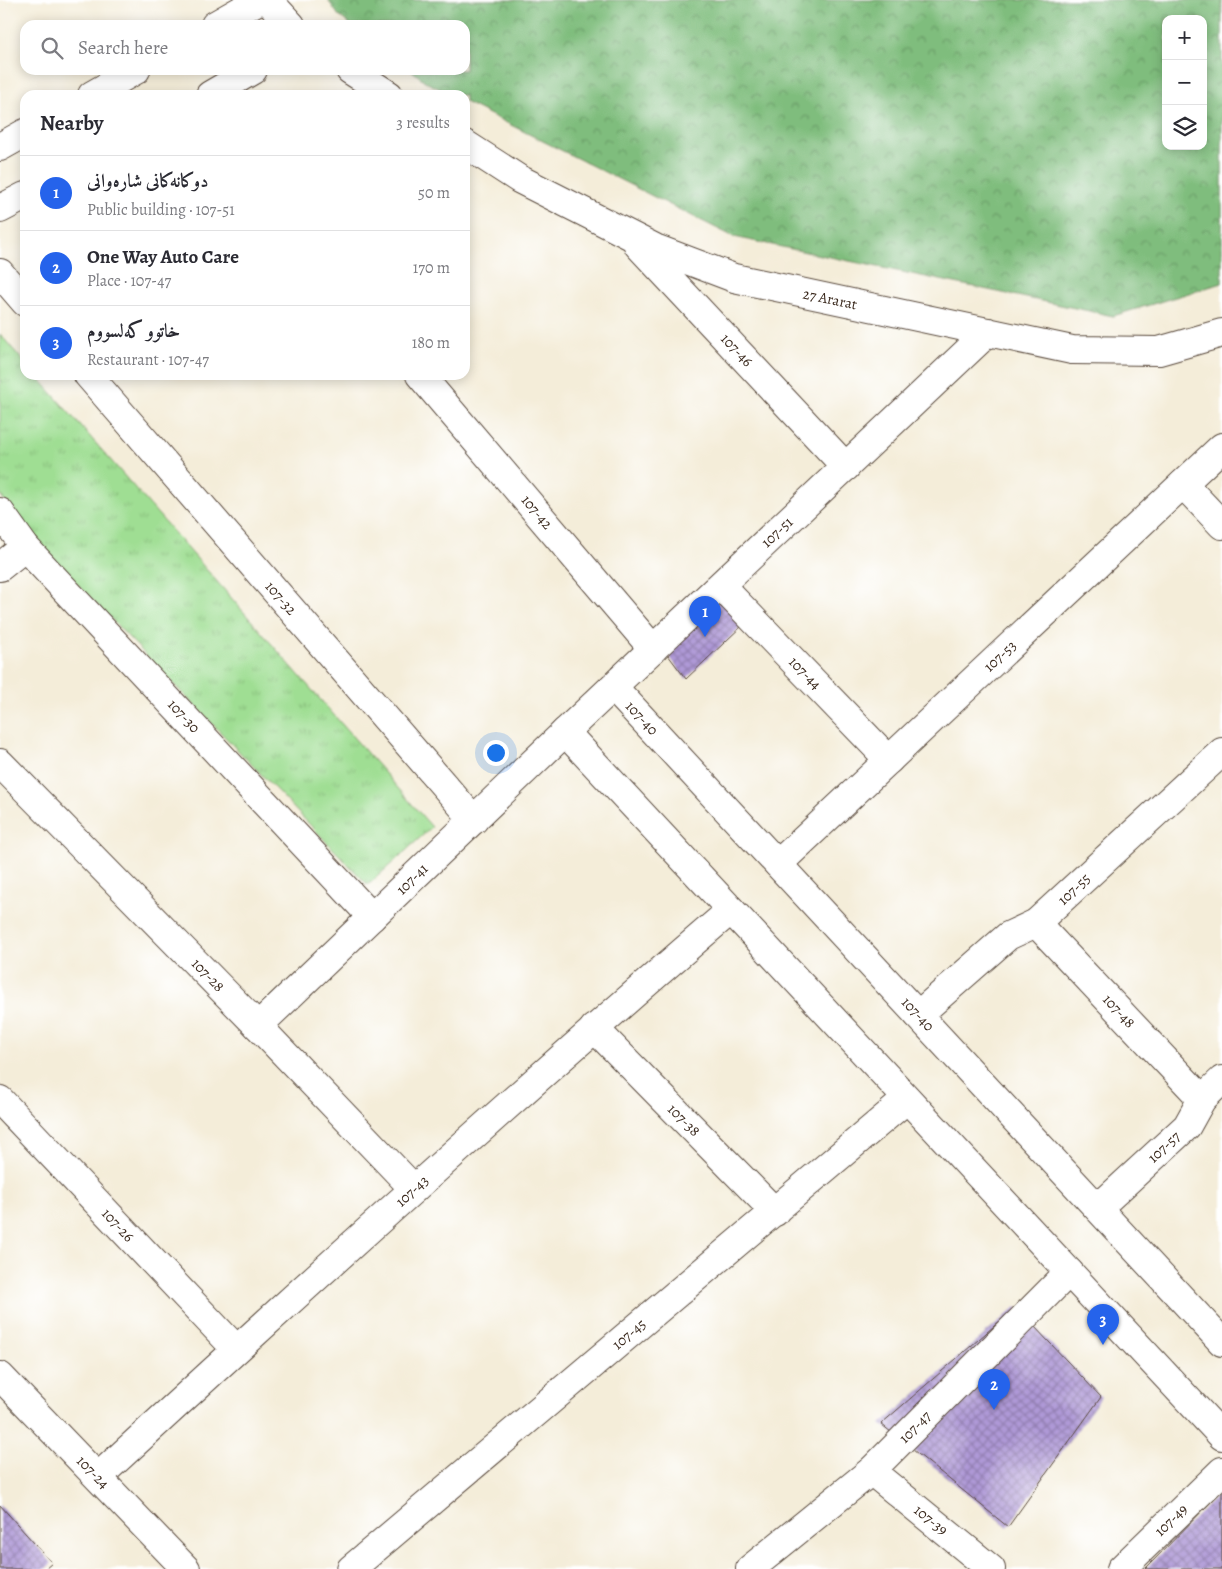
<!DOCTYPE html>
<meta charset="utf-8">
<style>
body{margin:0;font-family:Alegreya,Amiri,serif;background:#f7f7f7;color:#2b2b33}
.controls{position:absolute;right:15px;top:15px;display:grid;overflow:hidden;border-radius:10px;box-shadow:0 2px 12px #0003}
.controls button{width:45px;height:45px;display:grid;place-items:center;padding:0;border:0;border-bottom:1px solid #e1e1e2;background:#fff;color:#2b2b33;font:25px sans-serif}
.you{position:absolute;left:495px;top:752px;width:18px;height:18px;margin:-12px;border:4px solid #fff;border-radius:50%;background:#1a73e8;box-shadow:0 0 0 8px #1a73e833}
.badge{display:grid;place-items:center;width:32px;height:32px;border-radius:50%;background:#2563eb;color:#fff;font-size:16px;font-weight:700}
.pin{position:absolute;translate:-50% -41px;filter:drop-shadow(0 1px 2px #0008)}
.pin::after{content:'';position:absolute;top:26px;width:18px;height:15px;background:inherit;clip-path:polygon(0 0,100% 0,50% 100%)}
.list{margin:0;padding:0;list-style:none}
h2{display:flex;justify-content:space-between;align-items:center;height:65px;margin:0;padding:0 20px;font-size:21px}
h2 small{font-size:16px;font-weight:400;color:#7c7c81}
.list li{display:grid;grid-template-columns:32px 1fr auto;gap:15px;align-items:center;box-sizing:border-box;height:75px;padding:0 20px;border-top:1px solid #e1e1e2}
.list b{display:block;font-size:19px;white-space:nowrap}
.list p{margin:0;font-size:16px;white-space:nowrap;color:#7c7c81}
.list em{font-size:16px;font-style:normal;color:#7c7c81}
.icon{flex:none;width:28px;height:28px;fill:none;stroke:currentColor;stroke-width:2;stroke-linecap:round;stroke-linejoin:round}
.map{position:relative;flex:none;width:1222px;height:1569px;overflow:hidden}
.search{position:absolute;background:#fff;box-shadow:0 2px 12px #0003;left:20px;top:20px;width:450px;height:55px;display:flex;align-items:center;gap:12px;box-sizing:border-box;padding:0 18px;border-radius:15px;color:#7c7c81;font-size:19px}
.panel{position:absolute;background:#fff;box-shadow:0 2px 12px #0003;left:20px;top:90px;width:450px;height:290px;border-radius:15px}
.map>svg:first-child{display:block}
.forest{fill:url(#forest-crowns);stroke:#5d744e;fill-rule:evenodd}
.park{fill:url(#park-tufts);stroke:#6d8458}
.building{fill:url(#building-cross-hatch)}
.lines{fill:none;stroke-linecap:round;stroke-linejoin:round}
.minor-casing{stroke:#57473a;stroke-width:30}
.minor{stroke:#fff;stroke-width:28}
.labels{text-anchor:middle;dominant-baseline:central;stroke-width:4;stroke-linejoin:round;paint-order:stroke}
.street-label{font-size:15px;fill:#3b2a1e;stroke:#fff}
</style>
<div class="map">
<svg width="1222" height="1569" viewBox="0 0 1222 1569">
<defs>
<pattern id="forest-crowns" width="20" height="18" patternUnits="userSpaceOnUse" patternTransform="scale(1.25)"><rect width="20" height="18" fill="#7fbd7d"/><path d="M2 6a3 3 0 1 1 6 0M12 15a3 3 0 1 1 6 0" fill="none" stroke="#699a66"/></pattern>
<pattern id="park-tufts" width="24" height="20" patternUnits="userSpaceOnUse" patternTransform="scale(1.25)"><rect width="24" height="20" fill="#9fde93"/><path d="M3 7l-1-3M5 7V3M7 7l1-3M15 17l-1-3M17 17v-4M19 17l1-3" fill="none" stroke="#8abf7e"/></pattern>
<pattern id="building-cross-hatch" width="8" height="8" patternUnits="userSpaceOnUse" patternTransform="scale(1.25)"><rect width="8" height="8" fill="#af99d7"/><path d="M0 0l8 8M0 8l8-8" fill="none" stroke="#907dae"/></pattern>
</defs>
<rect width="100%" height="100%" fill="#fff"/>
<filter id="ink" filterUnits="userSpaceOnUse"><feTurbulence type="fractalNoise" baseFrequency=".02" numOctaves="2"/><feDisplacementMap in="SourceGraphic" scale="10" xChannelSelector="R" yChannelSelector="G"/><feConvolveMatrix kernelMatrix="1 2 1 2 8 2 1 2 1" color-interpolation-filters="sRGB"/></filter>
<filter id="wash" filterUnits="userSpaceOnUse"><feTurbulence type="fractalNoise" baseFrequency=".0096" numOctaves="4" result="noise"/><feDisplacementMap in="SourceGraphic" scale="20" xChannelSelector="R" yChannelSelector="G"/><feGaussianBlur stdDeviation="1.12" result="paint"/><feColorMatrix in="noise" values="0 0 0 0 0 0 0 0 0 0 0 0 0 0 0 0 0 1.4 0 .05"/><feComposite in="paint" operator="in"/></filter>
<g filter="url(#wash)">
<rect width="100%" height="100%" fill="#f4edd9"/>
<!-- forest -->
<path class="forest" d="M328,0H1222V283L1113,316L734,237L465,102V95H452L426,82L411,70H465V25H351L339,16ZM1166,19H1203V146H1166Z"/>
<!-- park -->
<path class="park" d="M0,334L25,363V375H36L432,827L368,885L21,526L0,494Z"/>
<g id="blocks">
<!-- building -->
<g class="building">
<path d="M721,598L745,623L686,679L665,651Z"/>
<path d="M1016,1307L1101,1397L1008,1527L881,1424Z"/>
<path d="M1222,1491V1569H1145Z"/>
<path d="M0,1505L52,1563L45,1569H0Z"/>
</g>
</g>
</g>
<g filter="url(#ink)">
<use href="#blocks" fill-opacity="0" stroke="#57473a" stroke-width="1"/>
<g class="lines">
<!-- minor casing -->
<g class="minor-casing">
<g id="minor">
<path d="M268,0L291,25"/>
<path d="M215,25L259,0"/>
<path d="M350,70L389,95"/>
<path d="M92,95L136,70"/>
<path d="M210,95L253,70"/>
<path d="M465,144L519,179L655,248L734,278L1072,350L1159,351L1222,333"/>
<path d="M0,147L25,133"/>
<path d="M0,209L25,196"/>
<path d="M638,245L846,467"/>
<path d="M0,273L25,302"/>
<path d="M88,375L474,820"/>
<path d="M420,375L653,649"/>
<path d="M1183,484L1222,525"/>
<path d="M0,512L25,547L372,917"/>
<path d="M0,567L25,547"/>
<path d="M721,586L889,760"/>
<path d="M613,687L1222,1342"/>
<path d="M565,732L1222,1436"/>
<path d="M0,763L258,1026L414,1189"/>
<path d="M778,864L1222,447"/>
<path d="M1036,923L1202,1099"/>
<path d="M918,1015L1008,936L1036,923L1222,752"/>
<path d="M258,1026L565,732L988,332"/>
<path d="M594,1028L775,1212"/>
<path d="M0,1100L236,1349"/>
<path d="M1098,1208L1187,1126L1202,1099L1222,1080"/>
<path d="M0,1376L186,1569"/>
<path d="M871,1471L991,1569"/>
<path d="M98,1477C306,1285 516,1095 731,910"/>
<path d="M351,1569L907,1099"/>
<path d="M750,1569L871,1471L1069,1272"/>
<path d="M1121,1569L1222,1471"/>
</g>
</g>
<!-- minor -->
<use href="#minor" class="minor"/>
</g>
</g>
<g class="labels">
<!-- street labels -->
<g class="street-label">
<text transform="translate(830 299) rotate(12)">27 Ararat</text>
<text transform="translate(737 350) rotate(47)">107-46</text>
<text transform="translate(537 512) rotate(50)">107-42</text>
<text transform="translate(777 532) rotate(-43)">107-51</text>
<text transform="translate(281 598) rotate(49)">107-32</text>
<text transform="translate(1000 656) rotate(-43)">107-53</text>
<text transform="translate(805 673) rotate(46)">107-44</text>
<text transform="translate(184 716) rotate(47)">107-30</text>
<text transform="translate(642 718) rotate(47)">107-40</text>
<text transform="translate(412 879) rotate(-44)">107-41</text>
<text transform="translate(1074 889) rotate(-43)">107-55</text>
<text transform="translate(208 975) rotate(46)">107-28</text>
<text transform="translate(1119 1011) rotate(47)">107-48</text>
<text transform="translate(918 1014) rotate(47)">107-40</text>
<text transform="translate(684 1120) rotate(45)">107-38</text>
<text transform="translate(1164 1147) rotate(-43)">107-57</text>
<text transform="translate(412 1191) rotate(-42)">107-43</text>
<text transform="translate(118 1225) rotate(47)">107-26</text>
<text transform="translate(629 1334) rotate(-40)">107-45</text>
<text transform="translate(915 1427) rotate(-45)">107-47</text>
<text transform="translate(93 1472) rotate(46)">107-24</text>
<text transform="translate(931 1520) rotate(39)">107-39</text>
<text transform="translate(1171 1520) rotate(-44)">107-49</text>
</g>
</g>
</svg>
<div class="controls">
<button>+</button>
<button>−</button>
<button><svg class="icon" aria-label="layers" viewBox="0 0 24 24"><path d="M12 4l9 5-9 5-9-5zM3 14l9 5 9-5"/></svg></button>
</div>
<div class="you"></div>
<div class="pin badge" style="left:705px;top:637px">1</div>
<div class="pin badge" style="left:994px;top:1410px">2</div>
<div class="pin badge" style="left:1103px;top:1345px">3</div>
<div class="search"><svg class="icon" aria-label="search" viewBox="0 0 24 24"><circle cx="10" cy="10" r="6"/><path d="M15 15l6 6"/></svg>Search here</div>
<section class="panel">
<h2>Nearby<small>3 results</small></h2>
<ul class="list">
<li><span class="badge">1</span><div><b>دوکانەکانی شارەوانی</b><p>Public building · 107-51</p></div><em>50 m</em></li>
<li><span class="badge">2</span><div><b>One Way Auto Care</b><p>Place · 107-47</p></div><em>170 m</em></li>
<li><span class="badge">3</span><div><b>خاتوو کەلسووم</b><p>Restaurant · 107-47</p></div><em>180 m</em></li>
</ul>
</section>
</div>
